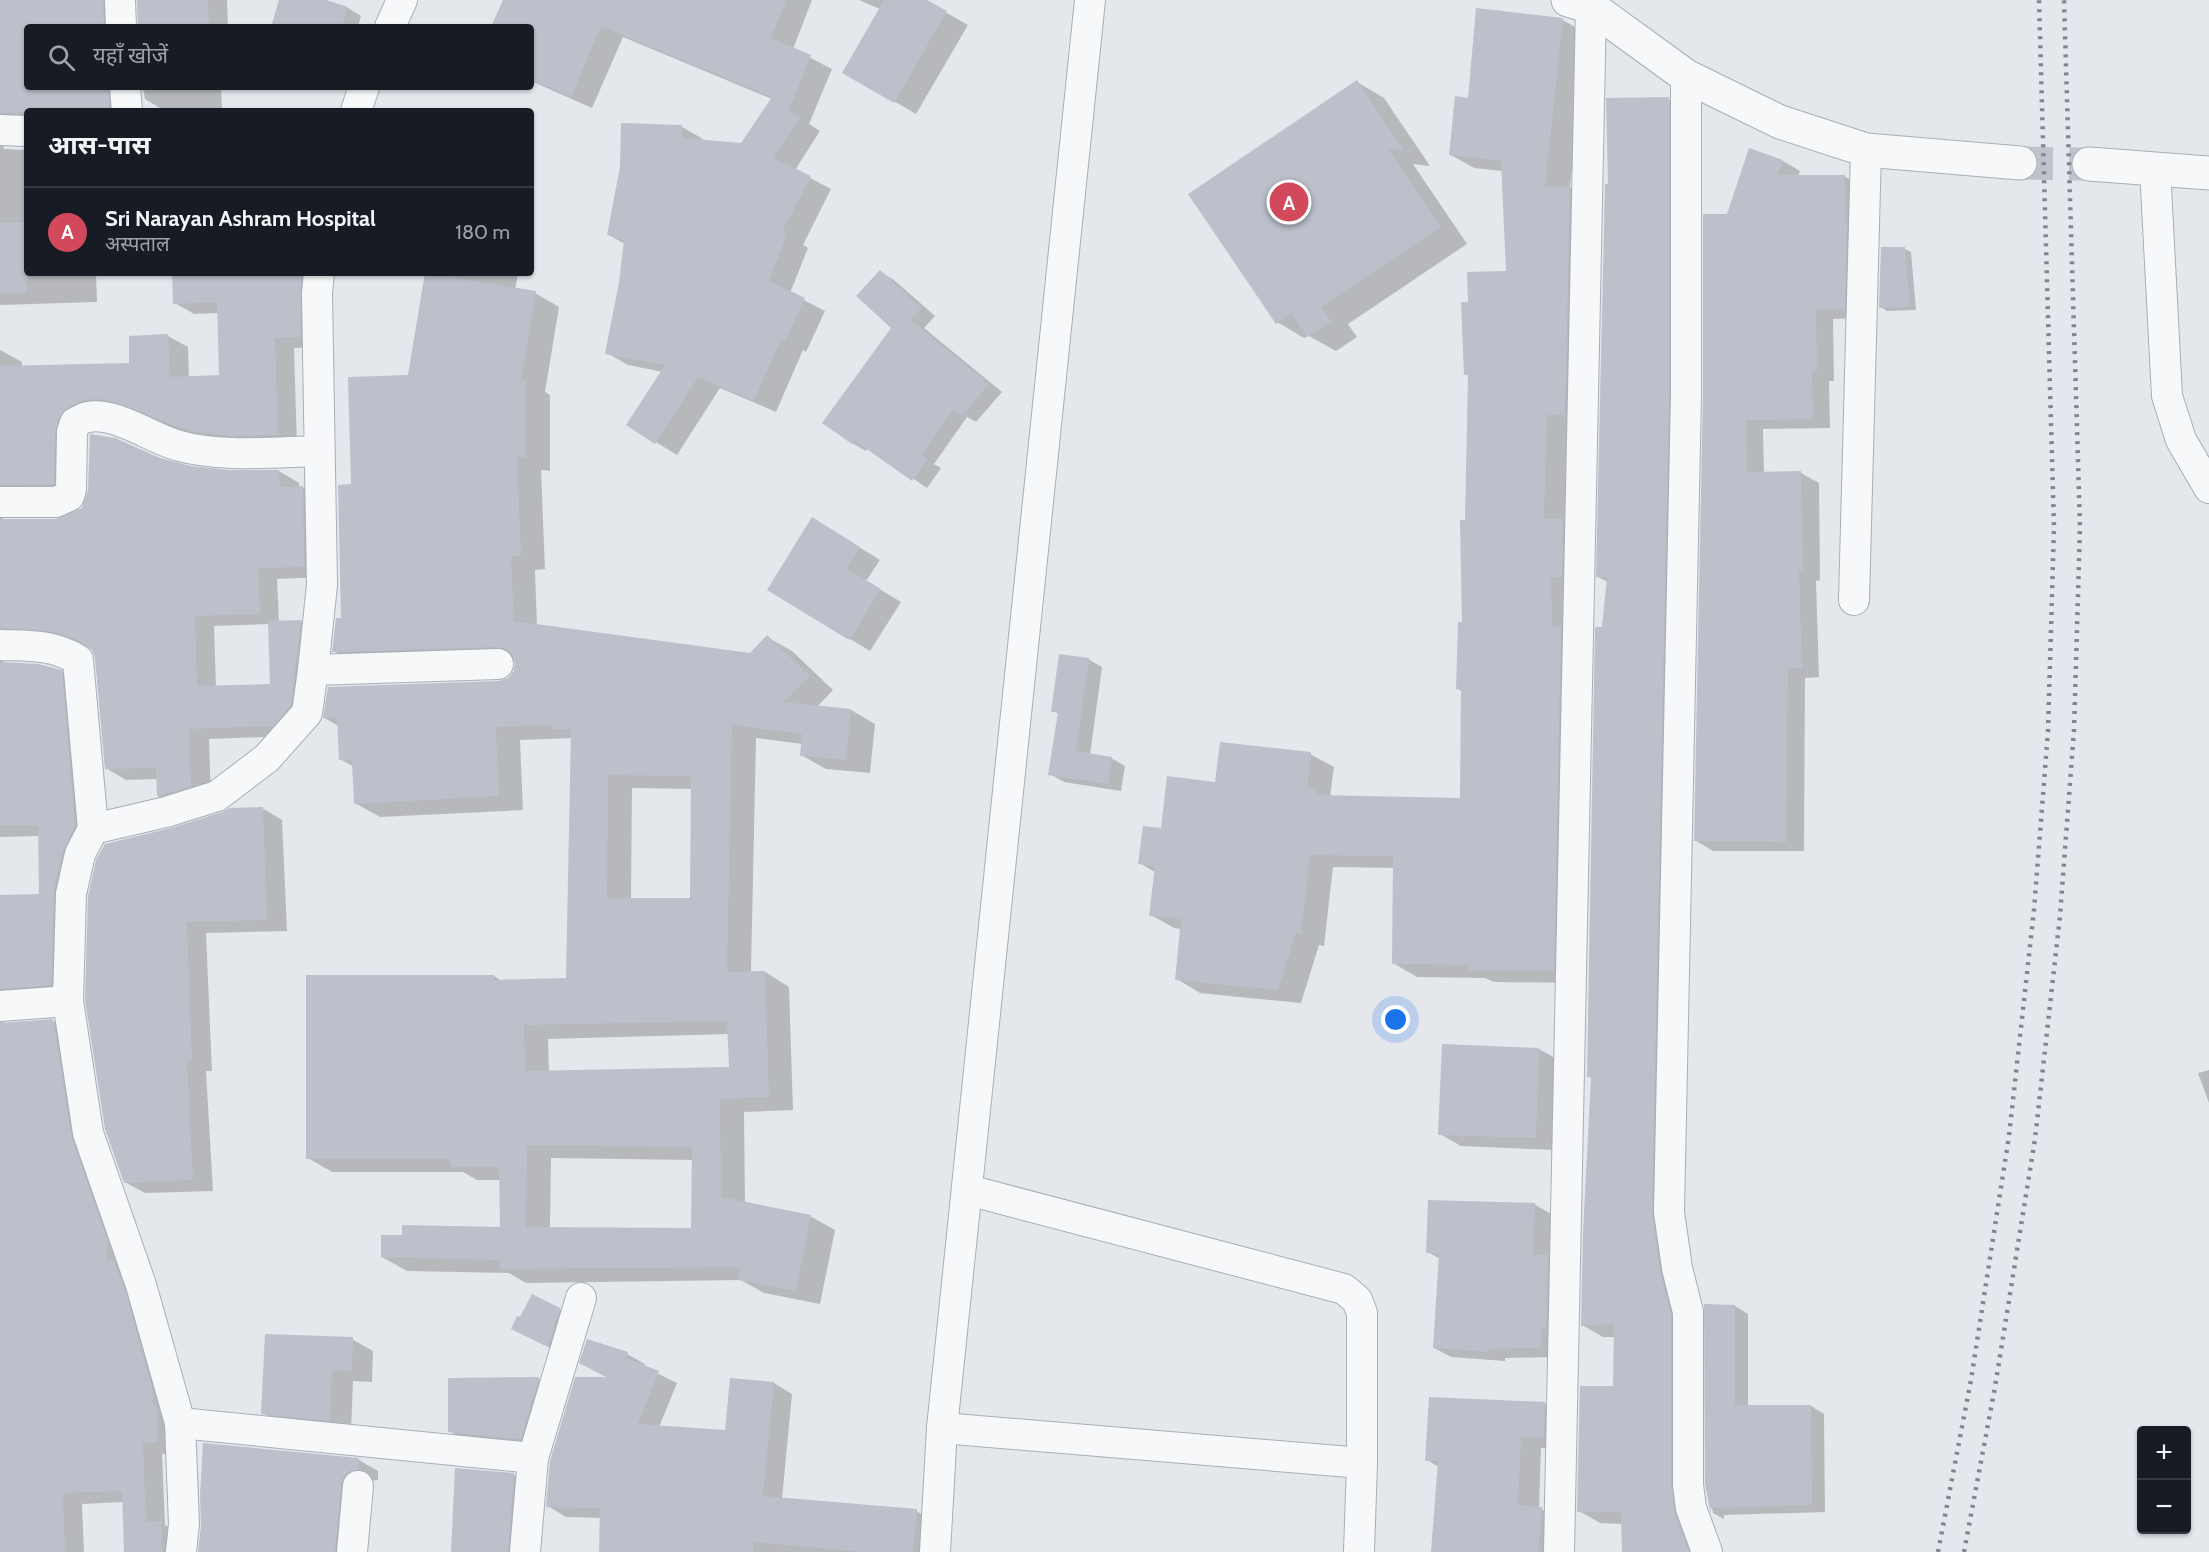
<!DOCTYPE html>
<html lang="hi">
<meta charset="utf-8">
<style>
body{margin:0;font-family:Cabin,"Noto Sans Devanagari",sans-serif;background:#242831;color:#f1f3f6}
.controls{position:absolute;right:18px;bottom:18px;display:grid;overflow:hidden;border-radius:6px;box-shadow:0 2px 4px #0004}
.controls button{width:54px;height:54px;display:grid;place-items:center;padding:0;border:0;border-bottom:2px solid #363941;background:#171b24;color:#f1f3f6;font:30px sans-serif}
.you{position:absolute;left:1396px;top:1020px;width:21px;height:21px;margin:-15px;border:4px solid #fff;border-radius:50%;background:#1a73e8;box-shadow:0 0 0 9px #1a73e833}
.badge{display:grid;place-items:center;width:39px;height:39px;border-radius:50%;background:#d1495b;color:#fff;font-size:20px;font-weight:700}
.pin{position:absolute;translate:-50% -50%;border:3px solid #fff;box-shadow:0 2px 6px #0006}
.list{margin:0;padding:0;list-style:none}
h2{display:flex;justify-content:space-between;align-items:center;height:78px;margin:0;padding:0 24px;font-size:26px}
h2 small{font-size:20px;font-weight:400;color:#9ea1a6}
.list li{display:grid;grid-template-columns:39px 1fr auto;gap:18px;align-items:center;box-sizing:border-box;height:90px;padding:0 24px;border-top:2px solid #363941}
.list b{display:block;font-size:22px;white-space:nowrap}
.list p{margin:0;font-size:20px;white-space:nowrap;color:#9ea1a6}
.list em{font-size:20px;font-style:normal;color:#9ea1a6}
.icon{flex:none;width:33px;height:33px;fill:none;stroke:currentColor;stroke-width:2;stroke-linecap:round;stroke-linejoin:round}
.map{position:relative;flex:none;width:2209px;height:1552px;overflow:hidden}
.search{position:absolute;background:#171b24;box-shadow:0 2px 4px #0004;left:24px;top:24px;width:510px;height:66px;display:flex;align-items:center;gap:15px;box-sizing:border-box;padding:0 21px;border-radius:6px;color:#9ea1a6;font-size:22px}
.panel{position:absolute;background:#171b24;box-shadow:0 2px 4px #0004;left:24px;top:108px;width:510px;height:168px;border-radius:6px}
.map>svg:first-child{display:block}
.shadow{fill:#0003;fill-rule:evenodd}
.building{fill:#bbc0ca;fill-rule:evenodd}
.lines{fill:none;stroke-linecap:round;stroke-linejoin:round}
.tertiary-tunnel{stroke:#bfc3cb;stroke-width:33;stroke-dasharray:33 16;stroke-linecap:butt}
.minor-casing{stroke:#a9aeb7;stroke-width:32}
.tertiary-casing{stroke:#a9aeb7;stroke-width:35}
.minor{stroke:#f7f8fa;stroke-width:30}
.tertiary{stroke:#f7f8fa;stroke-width:33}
.rail{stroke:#7d8696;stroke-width:4.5;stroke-dasharray:3 6;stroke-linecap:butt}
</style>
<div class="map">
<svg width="2209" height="1552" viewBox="0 0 2209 1552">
<rect width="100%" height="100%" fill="#e4e7ec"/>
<!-- shadow -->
<g class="shadow">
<path d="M0,0H127L123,27H27V87H132L128,111H27V123L2,142L4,149L27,150V273H96L97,302L0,305Z"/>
<path d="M139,0H227L228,27H140Z"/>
<path d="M280,0H321L348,8L361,16L358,27H272Z"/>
<path d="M505,0H812L793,49L832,69L809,124L820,131L795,170L831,189L803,245L808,248L790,293L825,311L806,352L803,350L776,412L720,388L677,455L656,442L663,372L628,365L607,353L621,283L625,244L609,235L682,127L703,139V142L742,144L772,99L623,37L592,108L531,81V27H493Z"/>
<path d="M859,0H924L968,25L916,114L844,72L880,9Z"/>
<path d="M1559,18L1586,33L1570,187L1593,201L1577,983L1494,982L1485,978L1417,977L1393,963L1395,868L1333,867L1324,946L1319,945L1301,1003L1200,993L1177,979L1182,929L1174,928L1151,915L1156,873L1140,863L1162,830L1217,783L1310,754L1334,767L1330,797L1461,799L1463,692L1457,688L1463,624L1469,376L1465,374L1470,303L1507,272L1503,171L1474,168L1451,155L1469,99Z"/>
<path d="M1357,82L1384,98L1430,166L1413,164L1467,244L1348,324L1357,337L1336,351L1309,336L1304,338L1277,322Z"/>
<path d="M143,87H221L222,109L165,111L145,99Z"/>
<path d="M1668,99L1689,111L1672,1225L1705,1552H1624L1623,1524L1600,1523L1579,1511L1614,1387L1615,1337H1603L1582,1325L1592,1079L1588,1076L1604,629L1608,582L1598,577L1609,185Z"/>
<path d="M1750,150L1783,161L1800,171L1798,176H1844L1862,187V318L1833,319L1834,381H1829L1830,428L1763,429L1764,473H1801L1819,483L1820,580L1816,581L1819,677L1805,678L1804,851H1713L1695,840L1728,216Z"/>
<path d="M1905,249L1911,252L1916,310L1887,311L1881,307Z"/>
<path d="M881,272L894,280L935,316L924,328L1002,392L976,422L967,417L934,464L941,468L927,488L868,448L866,451L852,443L893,327Z"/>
<path d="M174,273H326L320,347L294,348L297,446L194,436L136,412L87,419L73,495L2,515L4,521H56L77,513L159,459L190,468L228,472L279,471L299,483V487H303L322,499L324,577L277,579L279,622L301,621L320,632L293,736L209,739L211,797L178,807L158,796V779L126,780L106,768L97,658L94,650L87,646L63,640L2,657L4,664L61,672L81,683L95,837L71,996L2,1019L4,1024L53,1021L73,1032L178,1453L162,1454L165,1525L181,1534V1552H125L124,1502L82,1504L84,1552H0V897L41,896L40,836L0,837V350L22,362V367L131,365L168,336L188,347L189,378L221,377L219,313L194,314L175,303ZM270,624L272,685L216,687L214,626Z"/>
<path d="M433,273H518L515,290L535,293L559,307L545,392L550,395V471L541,470L545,569L535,570L537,626L750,655L767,637L792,651L833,690L817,707L851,710L875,724L870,773L826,769L801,755L802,744L756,738L751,973L765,972L789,987L793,1110L744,1112L745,1204L810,1216L835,1230L820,1304L764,1293L741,1280L526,1283L509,1273L407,1271L382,1257L501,1229V1180H477L463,1172H332L308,1158V976H494L503,982L567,979L573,738L520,740L523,810L380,817L355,803L354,767L340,759L339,726L324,718L499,683L508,680L515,672L516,660L358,665L334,651L343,620L353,486L409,377ZM632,788L692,789L691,900L631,899ZM729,1034L730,1068L549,1072L548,1039ZM551,1158L693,1160L692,1230L550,1228Z"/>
<path d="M833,531L880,560L866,581L901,602L870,651L769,590Z"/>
<path d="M1088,659L1102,667L1090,755L1111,758L1125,766L1121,791L1064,782L1050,774L1059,714L1053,711Z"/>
<path d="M262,808L282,820L287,931L206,933L212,1071H206L213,1191L145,1193L125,1182L87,1000Z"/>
<path d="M1539,1049L1560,1061L1557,1150L1461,1146L1440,1134Z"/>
<path d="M2209,1070V1103L2198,1073Z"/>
<path d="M1534,1204L1551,1214L1550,1258L1564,1266L1557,1357L1505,1358V1361L1451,1357L1434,1348L1440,1259L1428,1252Z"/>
<path d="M1735,1306L1748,1314V1407L1811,1406L1824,1414L1825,1512L1724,1515V1519L1713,1513L1707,1484Z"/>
<path d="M559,1309L573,1317L562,1354L527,1336L521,1319Z"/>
<path d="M352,1339L373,1351L372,1382L353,1381L351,1432L284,1425L263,1413Z"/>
<path d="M627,1354L645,1364L644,1367L677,1383L659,1427L726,1432L732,1379L774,1383L792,1394L782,1499L916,1511L935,1521L932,1552H600L602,1518L566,1517L548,1506L610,1378Z"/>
<path d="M539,1379L559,1391L541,1450L470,1443L449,1431V1380Z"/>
<path d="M1544,1403L1565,1415V1449L1541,1448L1539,1508L1562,1521L1559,1552H1432L1439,1467L1427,1460Z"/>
<path d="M359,1460L378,1471V1480L370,1481L355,1552H200Z"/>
<path d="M456,1469L514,1475L535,1487L529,1552H453Z"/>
</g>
<!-- building -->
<g class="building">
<path d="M0,0H103L104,27H27V32H25L26,87H108L110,111L0,113Z"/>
<path d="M137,0H208L209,26L138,27Z"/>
<path d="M279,0H326L348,7L342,27H271Z"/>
<path d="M503,0H786L771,38L811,55L789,110L800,118L773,158L811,176L782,232L787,234L769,281L805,298L785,341L781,339L754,401L698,377L655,444L626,425L665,365L605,354L619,282L624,240L607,235L620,167L621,123L682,125V138L741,143L772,97L601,26L571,97L531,80V27H491Z"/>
<path d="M884,0H927L947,11L894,103L842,73Z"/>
<path d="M1476,8L1563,18L1545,187L1570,186L1565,415H1547L1544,519H1563L1562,577H1551L1552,626H1561L1554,970H1469V965L1392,964L1393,856L1310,855L1301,934L1296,933L1278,990L1175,980L1181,919L1149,916L1155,866L1138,864L1143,826L1161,828L1167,776L1215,782L1220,742L1311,752L1307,788L1318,789L1317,795L1460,798L1461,690L1456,689L1458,622H1462L1460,520H1465L1468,374L1464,375L1461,302H1468L1467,272L1506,271L1501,161L1449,155L1455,96L1468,98Z"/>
<path d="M1357,80L1404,151L1388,149L1441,227L1321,307L1331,321L1307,337L1291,313L1276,324L1188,194Z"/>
<path d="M1669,97V394L1652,1212L1660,1271L1671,1314V1487L1675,1514L1689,1552H1622L1621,1512H1577L1580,1386H1613L1614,1324L1581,1326L1583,1231L1591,1077H1587L1595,627H1602L1607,577H1596L1605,184H1608L1606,98Z"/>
<path d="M1749,148L1783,160L1778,175H1845V222H1847L1845,309H1816L1817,371H1812L1813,419L1746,420L1747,472L1801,471L1803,571H1799L1802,668L1788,669L1786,842L1694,841L1703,394V214H1727Z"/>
<path d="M27,222V293L0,294V223Z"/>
<path d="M1881,247H1905L1910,307L1879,308Z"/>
<path d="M880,270L922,308L911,320L989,384L962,416L953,409L922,455L928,459L912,481L854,440L852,444L822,423L891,328L856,296Z"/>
<path d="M172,273H302L300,337L275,338L278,435L230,436L196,432L172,425L114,402L98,399L84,400L67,408L59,418L55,432L54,484L0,485V366L129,363V336L168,334L170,377L219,375L217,302L173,304Z"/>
<path d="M425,273L536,291L521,380H526V457H517L521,556H511L514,621L750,653L767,635L810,676L784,702L851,709L846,760L800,756L802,734L732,725L727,972L765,971L769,1097L720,1099L721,1197L811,1215L796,1291L738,1280L741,1267L500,1269V1260L381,1257V1235H402V1225L500,1227L499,1167H451L450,1159H306V975H494V980L566,978L571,729H553V725L496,727L499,796L354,804L352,760H339L337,718H323L328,687L499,681L508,678L513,672L515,664L512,654L506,649L497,647L332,652L336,618H341L338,485L351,484L348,377L408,375ZM608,775L691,776L690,898H607ZM727,1021L729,1067L525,1071L524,1025ZM527,1145L692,1147L691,1228L526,1227Z"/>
<path d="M90,434L115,438L160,458L191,466L228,470H279L280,487L303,486L304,567L258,568L260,614L195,616L197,686L270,684L268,621L301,620L291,705L273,726L189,729L191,786L157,796L156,768L105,769L95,658L92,650L77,640L55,632L0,628V519H56L82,508L88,490Z"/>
<path d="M812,517L860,547L846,568L881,589L849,640L767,590Z"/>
<path d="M1059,654L1089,658L1076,751L1112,757L1108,784L1048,775L1058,712H1051Z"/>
<path d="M0,662L38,664L62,670L75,826L63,850L54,890L51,985L0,989V895L39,894L38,825L0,826Z"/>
<path d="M263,807L267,920L187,922L192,1060H187L193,1180L124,1183L105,1129L85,1000L88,896L96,860L105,844L171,828L222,812L230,808Z"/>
<path d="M53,1019L72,1138L107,1239V1261H114L125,1290L153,1391V1405L157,1406L158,1442L143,1443L146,1522L161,1521L162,1552H124L122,1491L63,1493L65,1552H0V1023Z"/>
<path d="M1442,1044L1539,1048L1536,1138L1438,1135Z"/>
<path d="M1428,1200L1535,1203L1533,1255H1548L1546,1329H1541V1348L1488,1349V1352L1433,1348L1439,1254L1426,1253Z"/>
<path d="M532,1294L560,1308L548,1347L511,1329L517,1316L520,1317Z"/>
<path d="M1704,1304L1735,1305V1405H1811L1812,1505L1711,1508V1514L1705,1484Z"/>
<path d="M265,1334L353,1337L352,1371L332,1370L330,1421L261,1414Z"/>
<path d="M587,1339L628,1352L626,1358L659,1371L638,1424L725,1430L730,1378L774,1382L763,1496L917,1509L913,1552H863L753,1542V1552H599L600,1508L546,1507L550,1461L575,1377H606L579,1363Z"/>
<path d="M539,1377L521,1439L448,1432V1378Z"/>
<path d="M1429,1397L1545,1402L1544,1438L1521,1437L1518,1505L1542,1507L1538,1552H1431L1438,1461H1425Z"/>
<path d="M203,1443L359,1458L358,1469L350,1471L344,1476L341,1484L335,1552H198L201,1526L200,1495Z"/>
<path d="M455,1468L514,1473L508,1552H451Z"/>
</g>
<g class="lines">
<!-- tertiary-tunnel -->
<path class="tertiary-tunnel" d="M2020,163L2089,164"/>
<!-- minor casing -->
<g class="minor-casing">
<g id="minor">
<path d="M120,0L121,27"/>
<path d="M390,27L402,0"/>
<path d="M1686,76V394L1669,1212L1677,1268L1688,1312V1485L1691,1508L1707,1552"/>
<path d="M125,87L127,111"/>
<path d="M356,111L364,87"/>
<path d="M0,130L27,131"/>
<path d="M2155,168L2167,396L2181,440L2209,488"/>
<path d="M0,502H56L69,496L71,489L72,432L75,423C79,421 84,417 88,417C115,412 150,437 176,445C221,458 273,452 319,451"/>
<path d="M1854,600L1866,150"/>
<path d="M0,645C28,646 54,644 78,660L93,829"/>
<path d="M313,670L498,664"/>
<path d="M0,1006L68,1001"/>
<path d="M968,1190L1344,1289L1357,1300L1362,1313V1463L1359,1552"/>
<path d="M180,1423L533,1458"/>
<path d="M942,1428L1362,1463"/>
<path d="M181,1552L184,1524L180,1423L141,1285L88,1133L68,1001L71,894L80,854L93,829L166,812L217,796L267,758L307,713L313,670L322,585L317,293L319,273"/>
<path d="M352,1552L358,1486"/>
<path d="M525,1552L533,1458L581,1298"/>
<path d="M935,1552L942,1428L1090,0"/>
<path d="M1559,1552L1591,7"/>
</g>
</g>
<!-- tertiary casing -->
<g class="tertiary-casing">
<g id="tertiary">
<path d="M1568,0L1591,7L1686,76L1780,122L1866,150L2020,163"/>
<path d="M2089,164L2209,173"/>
</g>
</g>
<!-- minor -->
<use href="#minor" class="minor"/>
<!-- tertiary -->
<use href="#tertiary" class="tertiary"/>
<!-- rail -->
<g class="rail">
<path d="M1938,1552L1971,1380L2009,1136L2034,910L2048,731L2054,528L2039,0"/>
<path d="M1964,1552L1995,1387L2035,1139L2060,916L2074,730L2080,527L2064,0"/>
</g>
</g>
</svg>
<div class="controls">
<button>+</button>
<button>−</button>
</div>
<div class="you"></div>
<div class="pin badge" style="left:1289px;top:202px">A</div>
<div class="search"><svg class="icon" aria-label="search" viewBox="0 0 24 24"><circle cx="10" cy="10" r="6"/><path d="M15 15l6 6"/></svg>यहाँ खोजें</div>
<section class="panel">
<h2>आस-पास<small></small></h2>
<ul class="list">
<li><span class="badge">A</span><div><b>Sri Narayan Ashram Hospital</b><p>अस्पताल</p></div><em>180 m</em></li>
</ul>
</section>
</div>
